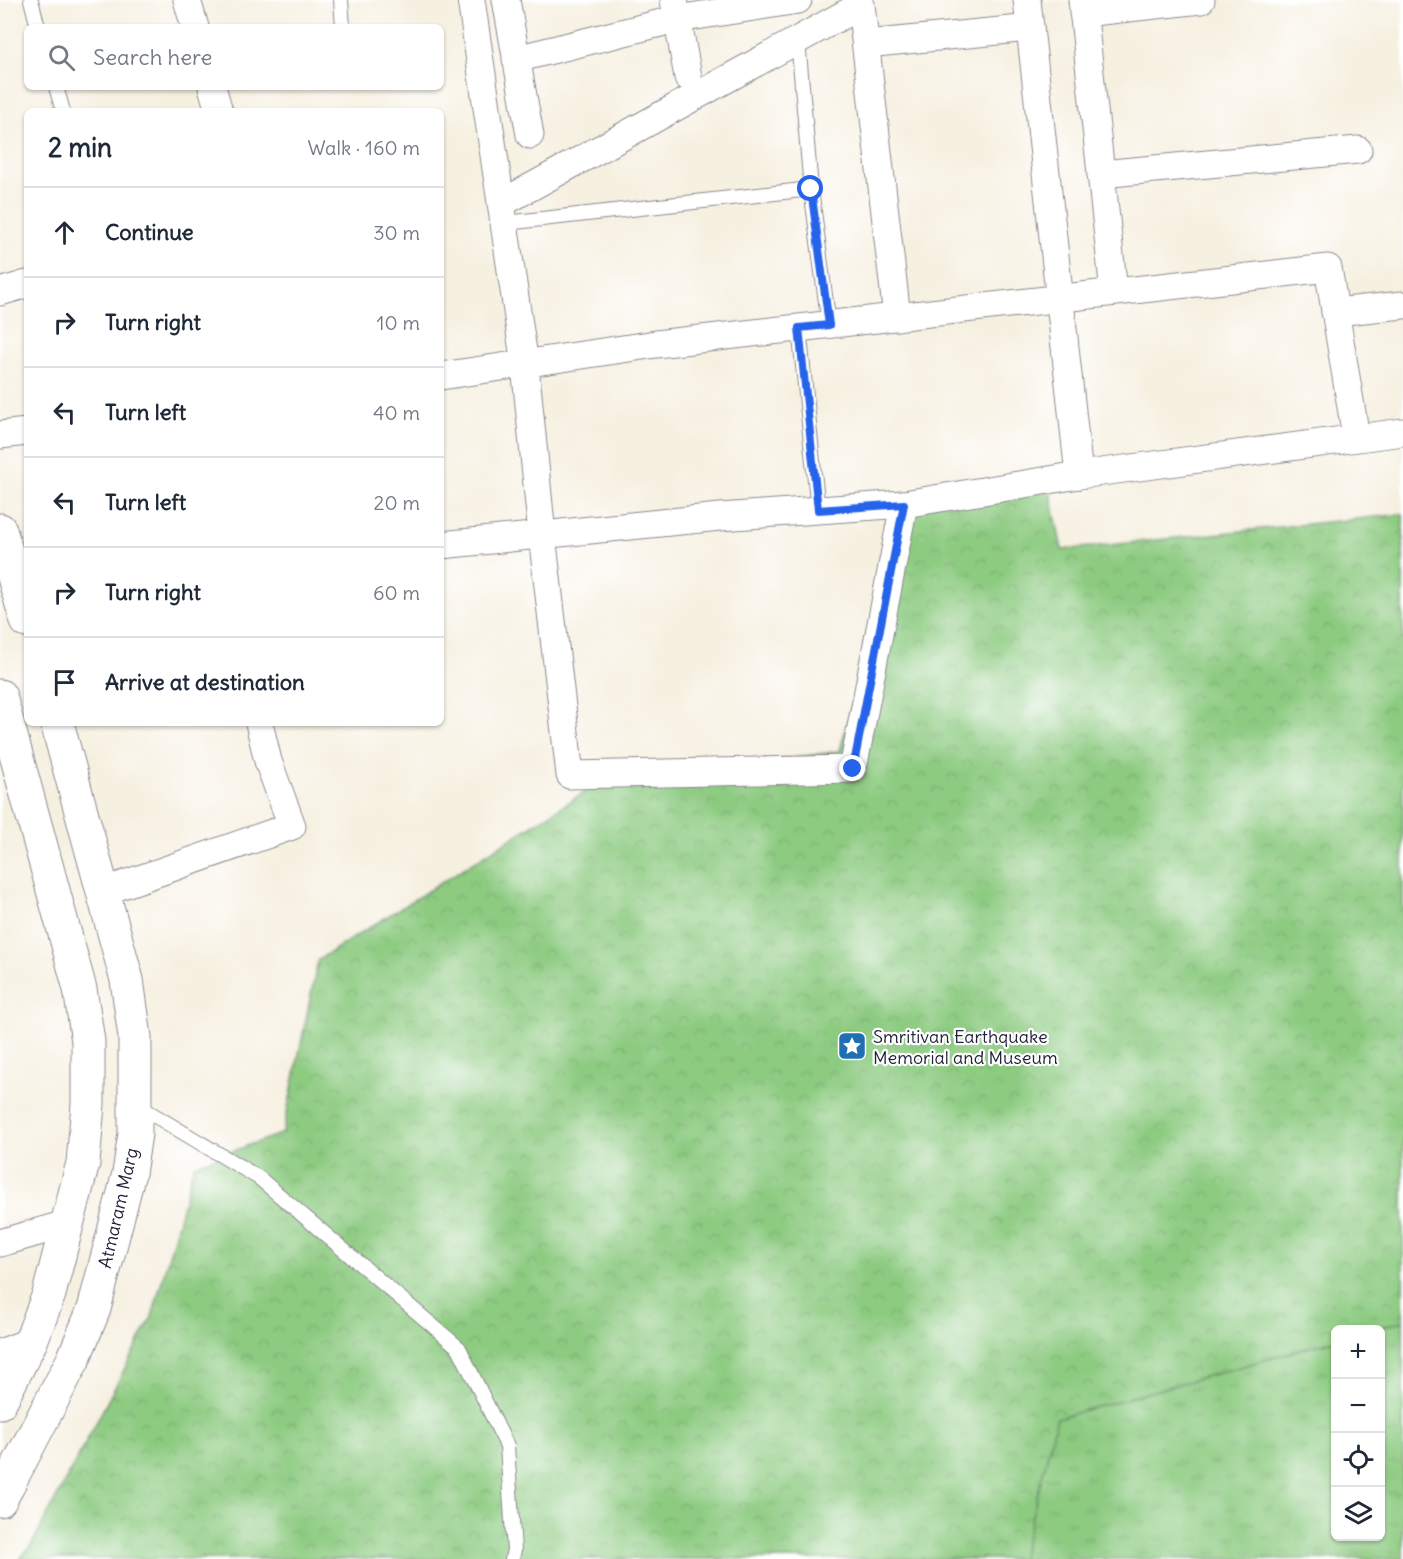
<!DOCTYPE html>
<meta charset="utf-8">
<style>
body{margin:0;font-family:Delius,sans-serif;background:#f2f2f3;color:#1f2937}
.controls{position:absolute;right:18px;bottom:18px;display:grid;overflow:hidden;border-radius:9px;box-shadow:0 2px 4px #0004}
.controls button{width:54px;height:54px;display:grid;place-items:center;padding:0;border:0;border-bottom:2px solid #e0e1e3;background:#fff;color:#1f2937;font:30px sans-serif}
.stop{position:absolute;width:18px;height:18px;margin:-14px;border:4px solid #2563eb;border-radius:50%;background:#fff}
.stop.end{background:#2563eb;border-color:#fff;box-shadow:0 2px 6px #0008}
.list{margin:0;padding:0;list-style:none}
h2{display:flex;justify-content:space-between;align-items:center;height:78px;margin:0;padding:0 24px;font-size:26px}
h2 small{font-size:20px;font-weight:400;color:#747a83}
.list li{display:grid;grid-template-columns:39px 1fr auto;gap:18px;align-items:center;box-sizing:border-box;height:90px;padding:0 24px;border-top:2px solid #e0e1e3}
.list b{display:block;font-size:22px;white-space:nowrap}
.list em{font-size:20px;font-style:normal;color:#747a83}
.icon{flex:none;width:33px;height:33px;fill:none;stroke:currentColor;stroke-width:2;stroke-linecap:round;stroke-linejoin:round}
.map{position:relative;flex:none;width:1403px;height:1559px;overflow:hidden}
.search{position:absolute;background:#fff;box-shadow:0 2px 4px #0004;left:24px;top:24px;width:420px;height:66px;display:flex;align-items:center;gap:15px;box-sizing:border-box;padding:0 21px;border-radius:9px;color:#747a83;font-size:22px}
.panel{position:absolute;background:#fff;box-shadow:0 2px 4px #0004;left:24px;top:108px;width:420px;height:618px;border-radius:9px}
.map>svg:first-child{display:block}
.grass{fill:url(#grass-tufts);stroke:#58765e;stroke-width:1.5}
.park{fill:url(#park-crowns);stroke:#58765e;stroke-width:1.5}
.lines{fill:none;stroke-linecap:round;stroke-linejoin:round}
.lane-casing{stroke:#8c898e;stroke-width:16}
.street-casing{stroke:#8c898e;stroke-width:29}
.secondary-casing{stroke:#8c898e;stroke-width:35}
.lane{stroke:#fff;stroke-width:14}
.street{stroke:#fff;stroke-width:27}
.secondary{stroke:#fff;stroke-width:33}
.route{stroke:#2563eb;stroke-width:8}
.labels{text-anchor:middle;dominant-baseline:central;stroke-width:4.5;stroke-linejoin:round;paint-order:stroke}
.poi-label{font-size:18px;fill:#22223b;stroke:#fff;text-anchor:start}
.street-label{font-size:18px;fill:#22223b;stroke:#fff}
</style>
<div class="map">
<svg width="1403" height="1559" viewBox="0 0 1403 1559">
<defs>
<pattern id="grass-tufts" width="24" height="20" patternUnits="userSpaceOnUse" patternTransform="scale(1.5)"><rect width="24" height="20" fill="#8dcb81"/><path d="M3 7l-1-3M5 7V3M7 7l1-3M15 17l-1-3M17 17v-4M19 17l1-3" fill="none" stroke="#79ae70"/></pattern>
<pattern id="park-crowns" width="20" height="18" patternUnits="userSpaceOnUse" patternTransform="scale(1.5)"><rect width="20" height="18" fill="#8dcb81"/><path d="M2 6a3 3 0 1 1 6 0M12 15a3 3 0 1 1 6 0" fill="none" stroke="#79ae70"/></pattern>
</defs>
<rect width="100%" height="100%" fill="#fff"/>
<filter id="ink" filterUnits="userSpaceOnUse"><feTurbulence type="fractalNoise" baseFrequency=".0167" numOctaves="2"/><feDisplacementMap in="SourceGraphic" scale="12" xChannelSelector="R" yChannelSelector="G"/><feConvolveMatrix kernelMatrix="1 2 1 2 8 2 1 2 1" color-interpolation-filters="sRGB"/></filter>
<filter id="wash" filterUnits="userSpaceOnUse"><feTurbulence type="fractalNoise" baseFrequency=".008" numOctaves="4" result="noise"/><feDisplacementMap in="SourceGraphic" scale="24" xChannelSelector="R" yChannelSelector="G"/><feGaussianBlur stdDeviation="1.35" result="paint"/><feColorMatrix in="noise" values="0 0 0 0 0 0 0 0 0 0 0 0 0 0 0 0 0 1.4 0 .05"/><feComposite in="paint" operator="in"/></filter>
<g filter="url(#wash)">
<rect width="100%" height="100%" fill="#f6f0e0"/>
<!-- grass -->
<path class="grass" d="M1403,1321V1559H1021L1056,1418L1335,1340L1336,1536H1380V1330L1374,1329Z"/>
<!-- park -->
<path class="park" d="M1049,485L1062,550L1403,514V1321L1374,1329L1336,1330L1335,1340L1057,1418L1021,1559H20L32,1544L152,1317L194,1165L283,1133L318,960L593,787L840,751L904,504Z"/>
</g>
<g filter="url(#ink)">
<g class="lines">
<!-- lane casing -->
<g class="lane-casing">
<g id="lane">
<path d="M31,0L38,27"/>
<path d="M341,0L343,27"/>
<path d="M798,40L811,189L829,325"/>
<path d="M56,87L63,111"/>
<path d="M506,223L811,189"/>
<path d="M799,328L818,510"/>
<path d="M137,1105L259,1178L459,1348L507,1446L514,1550L512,1559"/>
</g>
</g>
<!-- street casing -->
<g class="street-casing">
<g id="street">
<path d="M187,0L195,27"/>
<path d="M471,0L525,365L542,535L570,775L853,769L904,504"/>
<path d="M506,0L530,135"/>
<path d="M674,0L688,77"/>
<path d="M1027,0L1079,475"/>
<path d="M1082,0L1114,292"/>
<path d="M1083,13L1201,0"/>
<path d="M866,44L1030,28"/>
<path d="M516,59L677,19L798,0"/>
<path d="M212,87L219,111"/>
<path d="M1101,174L1358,150"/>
<path d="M502,203L861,5L897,317"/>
<path d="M0,292L27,284"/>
<path d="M1335,312L1403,305"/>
<path d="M441,376L656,344L1328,268L1356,437"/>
<path d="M0,435L27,432"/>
<path d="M441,545L720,517L904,504L1079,475L1403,432"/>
<path d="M105,891L292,826L268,761L259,723"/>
<path d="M0,1243L66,1224"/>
<path d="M0,1353L31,1341"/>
</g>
</g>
<!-- secondary casing -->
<g class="secondary-casing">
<g id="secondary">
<path d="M0,530L27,621"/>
<path d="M0,696L80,989L88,1041V1104L83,1163L49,1294L31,1341L0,1402"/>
<path d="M0,1500L73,1360L94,1309L129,1173L135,1134V1037L127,980L57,723"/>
</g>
</g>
<!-- lane -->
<use href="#lane" class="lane"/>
<!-- street -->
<use href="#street" class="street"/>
<!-- secondary -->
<use href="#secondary" class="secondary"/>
</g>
</g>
<g class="lines" filter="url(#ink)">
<!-- route -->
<path class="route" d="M811,189L829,325L799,328L818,510L904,504L853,769"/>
</g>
<!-- icons -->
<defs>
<g id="sight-square" transform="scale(1.5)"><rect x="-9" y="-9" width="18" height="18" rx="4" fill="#1f6fb2" stroke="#fff"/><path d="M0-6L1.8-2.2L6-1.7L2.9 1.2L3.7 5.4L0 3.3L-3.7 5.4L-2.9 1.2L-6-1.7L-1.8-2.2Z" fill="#fff"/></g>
</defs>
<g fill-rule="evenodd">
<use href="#sight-square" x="852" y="1046"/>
</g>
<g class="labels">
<!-- poi labels -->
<g class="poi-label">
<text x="873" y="1036">Smritivan Earthquake<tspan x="873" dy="21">Memorial and Museum</tspan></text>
</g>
<!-- street labels -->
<g class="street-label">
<text transform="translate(118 1208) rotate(-77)">Atmaram Marg</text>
</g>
</g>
</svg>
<div class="controls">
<button>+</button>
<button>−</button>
<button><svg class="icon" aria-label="locate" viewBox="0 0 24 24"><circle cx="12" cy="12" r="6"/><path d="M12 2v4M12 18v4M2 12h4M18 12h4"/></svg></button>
<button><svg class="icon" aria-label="layers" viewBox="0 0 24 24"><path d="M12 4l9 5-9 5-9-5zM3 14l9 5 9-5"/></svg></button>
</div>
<div class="stop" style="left:811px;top:189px"></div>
<div class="stop end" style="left:853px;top:769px"></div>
<div class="search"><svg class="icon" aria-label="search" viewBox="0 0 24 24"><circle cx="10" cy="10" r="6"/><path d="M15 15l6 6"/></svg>Search here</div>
<section class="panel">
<h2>2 min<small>Walk · 160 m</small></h2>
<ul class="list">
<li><svg class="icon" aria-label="ahead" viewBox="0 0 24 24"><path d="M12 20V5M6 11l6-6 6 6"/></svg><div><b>Continue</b></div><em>30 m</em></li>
<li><svg class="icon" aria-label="right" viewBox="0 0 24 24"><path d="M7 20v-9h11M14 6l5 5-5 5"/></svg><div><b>Turn right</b></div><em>10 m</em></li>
<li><svg class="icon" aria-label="left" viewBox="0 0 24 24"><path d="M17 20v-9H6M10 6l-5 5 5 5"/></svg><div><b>Turn left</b></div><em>40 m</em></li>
<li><svg class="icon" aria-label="left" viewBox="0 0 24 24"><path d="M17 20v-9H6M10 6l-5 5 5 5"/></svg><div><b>Turn left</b></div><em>20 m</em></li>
<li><svg class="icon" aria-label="right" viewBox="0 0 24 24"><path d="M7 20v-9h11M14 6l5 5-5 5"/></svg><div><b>Turn right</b></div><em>60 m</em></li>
<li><svg class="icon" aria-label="arrive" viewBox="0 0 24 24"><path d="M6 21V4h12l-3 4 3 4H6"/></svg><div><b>Arrive at destination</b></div></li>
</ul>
</section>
</div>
